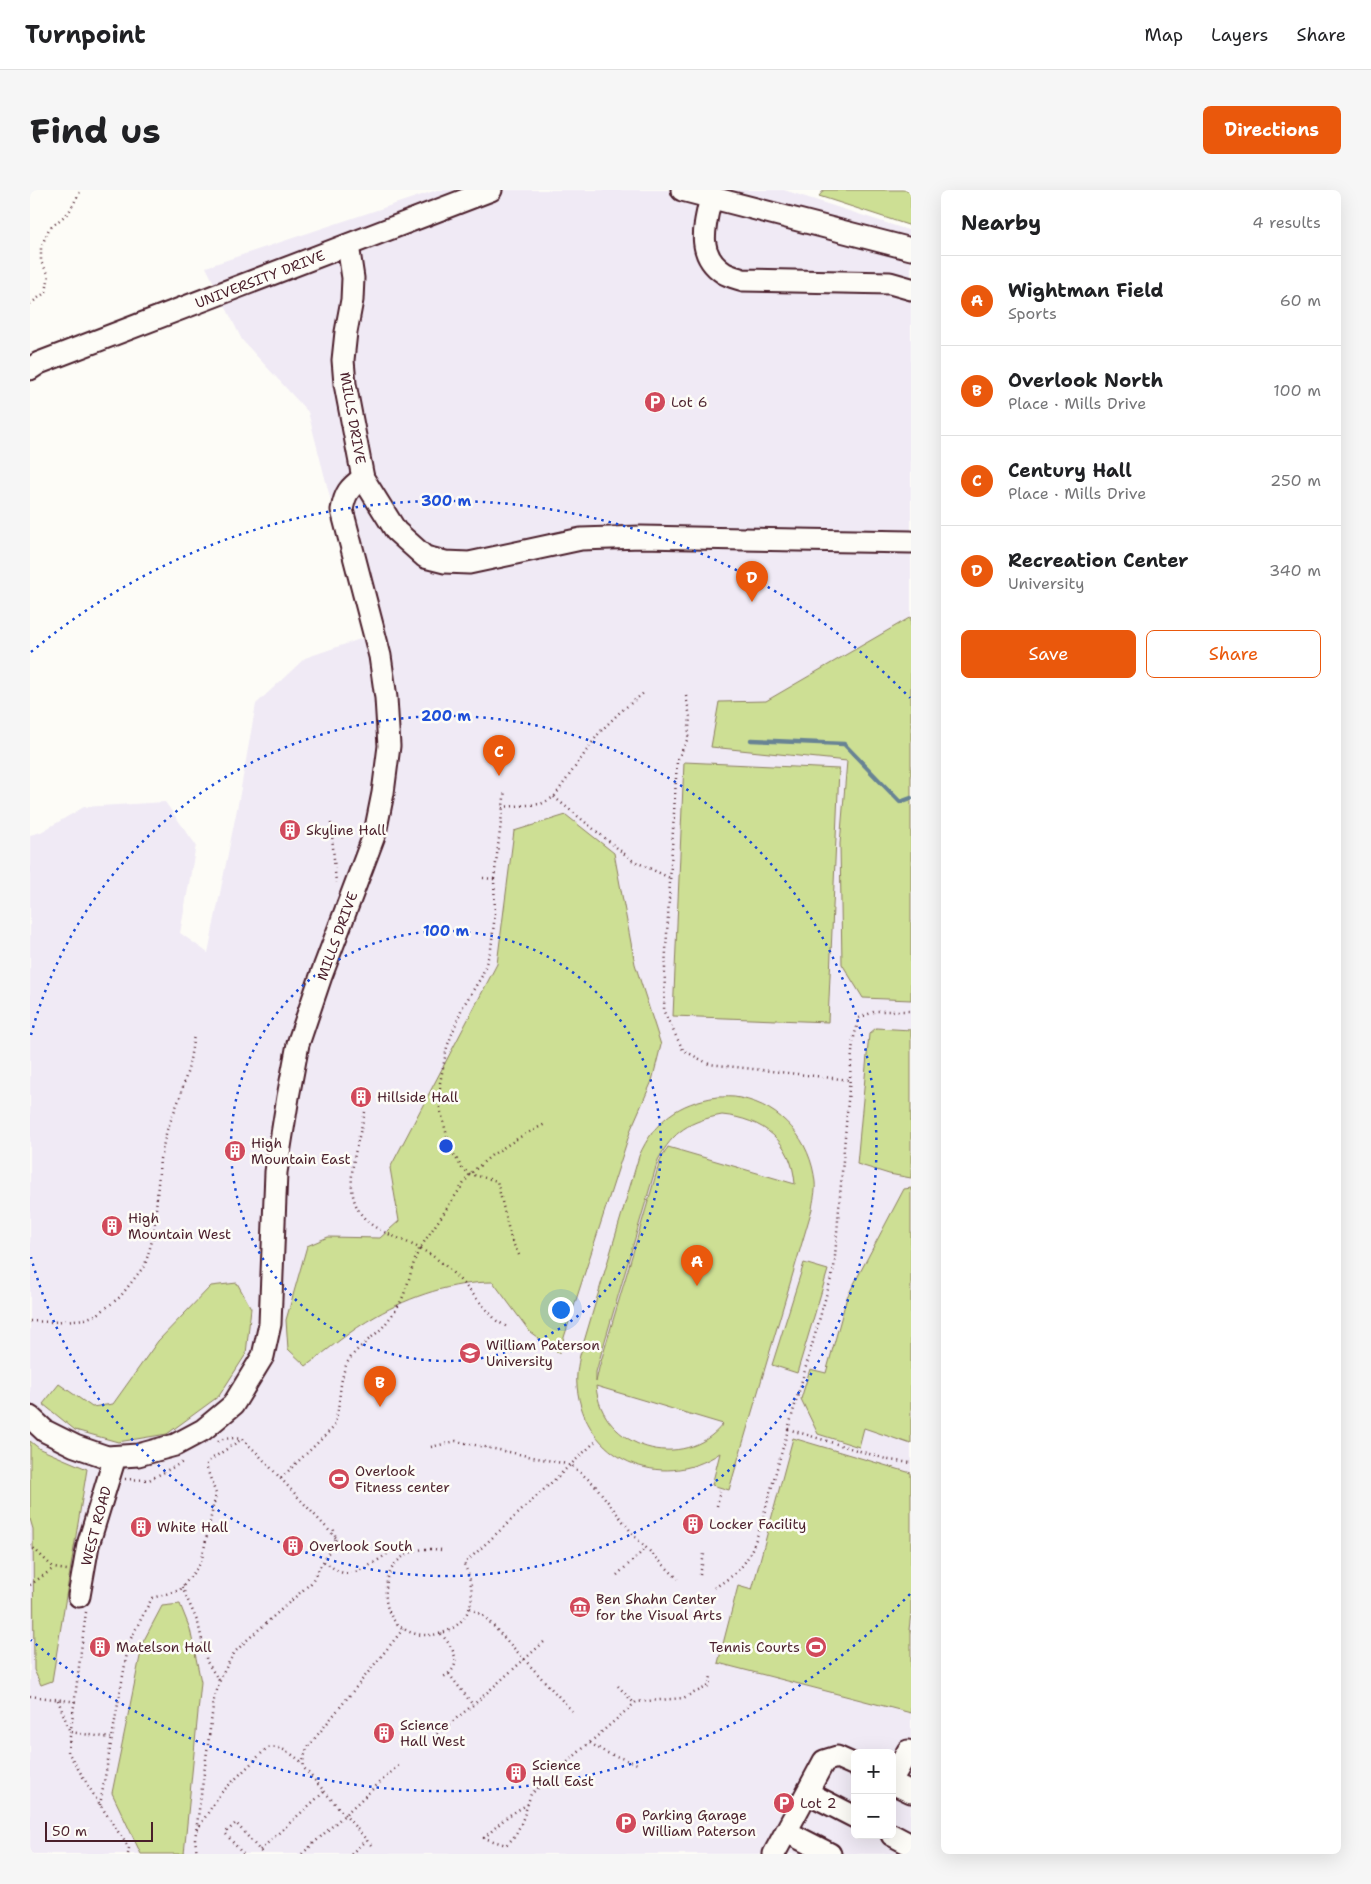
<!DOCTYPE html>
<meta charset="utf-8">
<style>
body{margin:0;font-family:"Shantell Sans",sans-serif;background:#f6f6f6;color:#202124}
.controls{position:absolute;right:15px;bottom:15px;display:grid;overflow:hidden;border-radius:8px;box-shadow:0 5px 20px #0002}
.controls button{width:45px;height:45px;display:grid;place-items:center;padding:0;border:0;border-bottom:1px solid #e0e0e0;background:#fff;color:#202124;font:25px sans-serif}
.scale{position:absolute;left:15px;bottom:12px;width:108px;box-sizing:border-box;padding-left:5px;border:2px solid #4a1f2b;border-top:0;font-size:14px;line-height:18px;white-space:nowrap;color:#4a1f2b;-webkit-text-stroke:4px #fdfcf7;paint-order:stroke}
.you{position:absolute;left:530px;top:1119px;width:18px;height:18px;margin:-12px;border:4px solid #fff;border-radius:50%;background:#1a73e8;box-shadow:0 0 0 8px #1a73e833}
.badge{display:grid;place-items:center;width:32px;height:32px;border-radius:50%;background:#ea580c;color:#fff;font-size:16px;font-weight:700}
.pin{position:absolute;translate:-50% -41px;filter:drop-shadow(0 1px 2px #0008)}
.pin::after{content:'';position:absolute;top:26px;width:18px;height:15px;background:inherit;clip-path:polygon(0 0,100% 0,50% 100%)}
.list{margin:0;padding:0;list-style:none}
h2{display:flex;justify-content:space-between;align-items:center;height:65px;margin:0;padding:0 20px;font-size:21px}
h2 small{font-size:16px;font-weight:400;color:#757577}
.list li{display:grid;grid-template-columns:32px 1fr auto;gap:15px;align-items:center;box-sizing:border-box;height:90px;padding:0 20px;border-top:1px solid #e0e0e0}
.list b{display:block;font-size:19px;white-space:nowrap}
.list p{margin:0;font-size:16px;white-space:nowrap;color:#757577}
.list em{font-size:16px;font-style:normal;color:#757577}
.actions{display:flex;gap:10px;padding:15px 20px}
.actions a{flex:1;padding:11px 0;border:1px solid #ea580c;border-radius:8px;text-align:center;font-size:18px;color:#ea580c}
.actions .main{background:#ea580c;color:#fff}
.map{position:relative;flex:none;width:881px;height:1664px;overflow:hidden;border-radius:8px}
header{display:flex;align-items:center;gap:30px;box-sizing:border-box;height:70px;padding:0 25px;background:#fff;border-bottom:1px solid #e0e0e0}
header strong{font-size:24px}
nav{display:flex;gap:28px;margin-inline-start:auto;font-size:18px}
.intro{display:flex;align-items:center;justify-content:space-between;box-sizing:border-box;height:120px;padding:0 30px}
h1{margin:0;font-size:35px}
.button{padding:12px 22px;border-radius:8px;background:#ea580c;color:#fff;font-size:18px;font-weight:700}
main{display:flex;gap:30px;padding:0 30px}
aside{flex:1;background:#fff;border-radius:8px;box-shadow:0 5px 20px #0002}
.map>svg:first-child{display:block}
.built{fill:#f0eaf5;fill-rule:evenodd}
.green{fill:#cddf94;stroke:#8c7f60;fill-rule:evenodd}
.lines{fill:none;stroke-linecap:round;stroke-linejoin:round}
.stream{stroke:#678394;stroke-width:4.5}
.minor-casing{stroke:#4a1f2b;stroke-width:25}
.path{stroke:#4a1f2b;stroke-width:2.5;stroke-dasharray:1 4;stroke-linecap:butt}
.minor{stroke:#fdfcf7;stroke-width:21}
.ring{fill:none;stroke:#1d4ed8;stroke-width:2.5;stroke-dasharray:2.5 5}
.labels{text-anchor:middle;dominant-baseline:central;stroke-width:5;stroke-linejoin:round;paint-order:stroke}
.street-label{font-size:14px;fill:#4a1f2b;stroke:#fdfcf7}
.poi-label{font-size:14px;fill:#4a1f2b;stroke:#fdfcf7;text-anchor:start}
.centre{fill:#1d4ed8;stroke:#fdfcf7;stroke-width:2.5}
.ring-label{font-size:15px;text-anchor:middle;font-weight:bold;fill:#1d4ed8;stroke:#fdfcf7;stroke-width:5;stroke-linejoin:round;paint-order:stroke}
</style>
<header>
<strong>Turnpoint</strong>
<nav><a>Map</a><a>Layers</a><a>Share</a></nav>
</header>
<div class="intro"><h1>Find us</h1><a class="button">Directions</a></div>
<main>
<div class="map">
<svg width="881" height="1664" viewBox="0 0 881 1664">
<rect width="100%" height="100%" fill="#fdfcf7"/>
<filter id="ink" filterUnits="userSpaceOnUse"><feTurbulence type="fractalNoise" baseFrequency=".02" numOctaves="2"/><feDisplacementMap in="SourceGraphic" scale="10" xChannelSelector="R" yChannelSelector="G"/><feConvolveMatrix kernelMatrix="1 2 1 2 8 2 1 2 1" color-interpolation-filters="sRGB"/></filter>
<g filter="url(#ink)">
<!-- built -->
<path class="built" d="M407,0H754L881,41V1664H0V645L11,642L54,617L135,612L166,655L150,743L178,763L209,609L226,514L275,468L336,447L278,222L212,150L176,77ZM825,1563H862V1645H825Z"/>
<!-- green -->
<g class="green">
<path d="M794,0H881V36L789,6Z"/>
<path d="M881,427V810L833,808L812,774L810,654L817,571L681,557L689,512L736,511Z"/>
<path d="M654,572L809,579L798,832L643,826Z"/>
<path d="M536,625L584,663L605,774L631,855L622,891L601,939L529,1163L500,1142L463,1092C423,1092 381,1106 346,1126C321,1140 299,1159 276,1176L258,1159L256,1130L277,1056L298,1047L350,1048L369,1031L360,978L467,774L484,641Z"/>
<path d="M846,838L881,840V988L859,984L827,974L839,844Z"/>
<path d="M687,907C694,907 703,906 710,908C752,916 781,951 785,992C786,1001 783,1011 782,1019L699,1300L682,1295L690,1263C630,1303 554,1269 547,1196C546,1185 548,1175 550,1165L609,966C625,930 648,913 687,907ZM692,925C733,929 762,951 765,994L638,957L630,971L569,1178L566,1192V1182L571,1164L628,970C643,941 660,931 692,925ZM566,1196L693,1234C654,1283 571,1259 566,1196Z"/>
<path d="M881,998V1254L834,1238L829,1257L788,1244L771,1209L780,1179L796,1183L817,1107L874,999Z"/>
<path d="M774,1073L798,1080L767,1183L742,1175Z"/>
<path d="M207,1093L221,1118L216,1164L189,1206L137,1244L88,1252L45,1240L13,1214L29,1194L62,1217L83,1214L128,1151L181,1096Z"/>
<path d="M763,1248L881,1283V1423L879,1440L881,1441V1523L688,1473L708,1396L722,1400Z"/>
<path d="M0,1251L10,1259L57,1279L22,1491L11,1495L4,1480L3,1339L0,1329Z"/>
<path d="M150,1414L160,1439L171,1492L154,1664H111L82,1603L113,1452L132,1416Z"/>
</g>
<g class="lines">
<!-- stream -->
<path class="stream" d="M721,550L814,554L870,612L881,608"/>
<!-- minor casing -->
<g class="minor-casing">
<g id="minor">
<path d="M652,0L881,59"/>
<path d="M681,7C675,35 665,64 694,83C699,86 707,88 713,90L860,93L881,99"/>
<path d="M318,55L323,88L322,110L316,142L313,170L315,194L333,288L366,341L395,367L415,372L439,373L551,349L611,347L881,352"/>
<path d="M0,179L9,173L461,0"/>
<path d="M0,1227L15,1241L45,1256L77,1267L108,1265L145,1255L173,1240L203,1215L233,1166L240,1134L246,982L258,907L268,854L291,786L345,643L353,603L359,556L356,508L350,466L312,320C315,303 319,298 333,288"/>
<path d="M49,1406L58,1355L85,1267"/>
<path d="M862,1589L878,1561"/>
<path d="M862,1593L881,1602"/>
<path d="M778,1603L825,1627"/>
<path d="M757,1642L800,1664"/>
<path d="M862,1645L881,1655"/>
<path d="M744,1664L794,1571L807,1567L825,1575"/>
</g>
</g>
<!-- path -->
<g class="path">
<path d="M0,114L16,102L19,85L11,72V57L19,39L39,22L51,0"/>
<path d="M656,506L660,527L658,548L647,571L635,778L634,822L653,860L679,874L820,890"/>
<path d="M524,607L602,670L640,688"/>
<path d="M472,617L511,614L524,607L569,543L590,522L615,502"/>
<path d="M301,633L306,693"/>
<path d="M453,688L464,689L465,724L461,759L452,786L432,818L417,857L410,893V918L420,958L432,978L440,984L467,991L481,1049L489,1065"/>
<path d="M464,689L475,600"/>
<path d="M335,922C326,964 303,1017 352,1041C373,1051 394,1058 412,1073C432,1090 449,1112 467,1131L477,1137"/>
<path d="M0,1131L23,1132L55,1129L68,1124L90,1107L115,1075L124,1044L130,969L137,940L150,907L159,876L164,845"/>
<path d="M758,1239L859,1270L881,1273"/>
<path d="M188,1252L193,1249L204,1248L212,1249L227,1263L306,1348"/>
<path d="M401,1257L426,1251L541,1275L564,1294L606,1348L648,1389"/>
<path d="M251,1288L303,1238C311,1219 308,1197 315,1178C321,1161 340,1150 352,1138C358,1131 365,1121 370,1113C379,1096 381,1075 390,1058L440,984L462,965L490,947L515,934"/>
<path d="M95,1289L119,1290L153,1272"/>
<path d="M687,1316L690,1301"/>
<path d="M0,1355L24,1378L37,1380"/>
<path d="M411,1360C394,1357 377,1360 365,1374C357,1384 355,1397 356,1410C363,1470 471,1450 434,1374L565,1252"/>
<path d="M294,1372C300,1375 307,1382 314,1383C333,1386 359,1360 376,1352L382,1361"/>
<path d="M587,1385L616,1358"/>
<path d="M670,1385L674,1364"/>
<path d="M0,1395L24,1378"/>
<path d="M152,1397L168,1433L177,1472L190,1492"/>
<path d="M684,1398C715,1379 718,1371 730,1338L804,1078L823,851L829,828L846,821H881"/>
<path d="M440,1418L455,1427L542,1521"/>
<path d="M56,1422L38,1562L65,1607L99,1658L98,1664"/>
<path d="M411,1444C423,1457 435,1476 413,1487"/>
<path d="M419,1484L443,1515"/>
<path d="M588,1496L604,1513"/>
<path d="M0,1506L48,1512"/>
<path d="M28,1510L40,1542L81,1548"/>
<path d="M403,1547L443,1515L515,1451"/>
<path d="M560,1553L575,1562L610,1575"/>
<path d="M498,1614L478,1626L454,1648L476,1655C491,1643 495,1621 501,1604L606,1512L653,1508L679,1496L681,1486"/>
<path d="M70,1615L99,1452L122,1408L150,1400L171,1373L186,1304L176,1276L180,1270L212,1249"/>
<path d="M167,1640L190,1604L237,1558C252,1555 261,1564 273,1573"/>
<path d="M341,1655L274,1578L273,1571L277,1558L374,1438"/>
<path d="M230,1660L295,1601"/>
<path d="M167,1664L165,1649L184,1510L191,1487L204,1463L216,1451L281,1393L306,1349L303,1337"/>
<path d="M213,1664L195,1643L206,1633L233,1664"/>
<path d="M272,1664L371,1573"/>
<path d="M321,1664L336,1650"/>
</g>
<!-- minor -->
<use href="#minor" class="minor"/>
</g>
</g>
<!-- distance rings -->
<g class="ring">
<circle cx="416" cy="956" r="215"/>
<path d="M1 845A430 430 0 1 1 1 1067"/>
<path d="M880 1404A645 645 0 0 1 1 1450M1 462A645 645 0 0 1 880 508"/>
</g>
<!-- icons -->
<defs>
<g id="parking-disc" transform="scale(1.125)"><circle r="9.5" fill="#d1495b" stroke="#fdfcf7"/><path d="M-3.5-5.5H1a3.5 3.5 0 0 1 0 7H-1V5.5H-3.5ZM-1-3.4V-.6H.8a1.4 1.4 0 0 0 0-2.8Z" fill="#fff"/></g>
<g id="building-disc" transform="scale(1.125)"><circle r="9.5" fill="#d1495b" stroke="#fdfcf7"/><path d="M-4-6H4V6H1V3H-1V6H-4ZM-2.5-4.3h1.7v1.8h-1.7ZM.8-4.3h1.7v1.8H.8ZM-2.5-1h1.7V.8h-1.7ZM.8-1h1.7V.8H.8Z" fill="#fff"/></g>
<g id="university-disc" transform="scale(1.125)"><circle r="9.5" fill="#d1495b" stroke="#fdfcf7"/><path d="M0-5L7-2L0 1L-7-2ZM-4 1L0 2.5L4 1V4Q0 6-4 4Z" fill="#fff"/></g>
<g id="stadium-disc" transform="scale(1.125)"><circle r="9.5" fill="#d1495b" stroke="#fdfcf7"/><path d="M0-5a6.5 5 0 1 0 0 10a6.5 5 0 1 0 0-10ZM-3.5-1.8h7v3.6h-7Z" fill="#fff"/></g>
<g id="museum-disc" transform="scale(1.125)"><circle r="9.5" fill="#d1495b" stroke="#fdfcf7"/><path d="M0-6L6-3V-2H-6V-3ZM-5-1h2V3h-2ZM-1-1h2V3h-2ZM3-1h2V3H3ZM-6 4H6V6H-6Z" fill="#fff"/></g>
</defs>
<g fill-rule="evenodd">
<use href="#parking-disc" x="625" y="212"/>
<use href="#building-disc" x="260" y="640"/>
<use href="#building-disc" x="331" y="907"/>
<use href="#building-disc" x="205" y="961"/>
<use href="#building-disc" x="82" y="1036"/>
<use href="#university-disc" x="440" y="1163"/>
<use href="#stadium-disc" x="309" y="1289"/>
<use href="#building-disc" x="663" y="1334"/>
<use href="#building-disc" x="111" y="1337"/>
<use href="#building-disc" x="263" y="1356"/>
<use href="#museum-disc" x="550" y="1417"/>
<use href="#building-disc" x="70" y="1457"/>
<use href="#stadium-disc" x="786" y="1457"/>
<use href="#building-disc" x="354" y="1543"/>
<use href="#building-disc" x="486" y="1583"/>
<use href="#parking-disc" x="754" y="1613"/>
<use href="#parking-disc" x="596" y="1633"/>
</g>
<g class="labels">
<!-- street labels -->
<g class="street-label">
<text transform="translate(230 89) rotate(-21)">UNIVERSITY DRIVE</text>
<text transform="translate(323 228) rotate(80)">MILLS DRIVE</text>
<text transform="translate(307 746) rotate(-70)">MILLS DRIVE</text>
<text transform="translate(66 1336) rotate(-75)">WEST ROAD</text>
</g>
<!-- poi labels -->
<g class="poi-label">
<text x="641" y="212">Lot 6</text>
<text x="276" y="640">Skyline Hall</text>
<text x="347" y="907">Hillside Hall</text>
<text x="221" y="953">High<tspan x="221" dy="16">Mountain East</tspan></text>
<text x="98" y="1028">High<tspan x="98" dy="16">Mountain West</tspan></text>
<text x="456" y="1155">William Paterson<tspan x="456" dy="16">University</tspan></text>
<text x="325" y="1281">Overlook<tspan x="325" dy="16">Fitness center</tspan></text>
<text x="679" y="1334">Locker Facility</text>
<text x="127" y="1337">White Hall</text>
<text x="279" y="1356">Overlook South</text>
<text x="566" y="1409">Ben Shahn Center<tspan x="566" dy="16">for the Visual Arts</tspan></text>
<text x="86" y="1457">Matelson Hall</text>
<text x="770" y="1457" text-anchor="end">Tennis Courts</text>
<text x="370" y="1535">Science<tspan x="370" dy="16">Hall West</tspan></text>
<text x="502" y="1575">Science<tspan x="502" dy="16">Hall East</tspan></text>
<text x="770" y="1613">Lot 2</text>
<text x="612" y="1625">Parking Garage<tspan x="612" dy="16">William Paterson</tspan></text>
</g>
</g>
<circle cx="416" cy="956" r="8" class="centre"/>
<g class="ring-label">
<text x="416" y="316">300 m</text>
<text x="416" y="531">200 m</text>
<text x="416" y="746">100 m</text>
</g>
</svg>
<div class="controls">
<button>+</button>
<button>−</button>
</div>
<div class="scale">50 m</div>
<div class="you"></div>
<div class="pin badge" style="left:667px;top:1096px">A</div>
<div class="pin badge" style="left:350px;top:1217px">B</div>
<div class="pin badge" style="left:469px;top:586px">C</div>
<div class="pin badge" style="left:722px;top:412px">D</div>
</div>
<aside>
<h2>Nearby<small>4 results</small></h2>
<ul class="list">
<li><span class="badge">A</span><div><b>Wightman Field</b><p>Sports</p></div><em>60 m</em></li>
<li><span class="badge">B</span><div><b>Overlook North</b><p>Place · Mills Drive</p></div><em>100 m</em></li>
<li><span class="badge">C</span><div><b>Century Hall</b><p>Place · Mills Drive</p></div><em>250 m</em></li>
<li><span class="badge">D</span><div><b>Recreation Center</b><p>University</p></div><em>340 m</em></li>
</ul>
<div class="actions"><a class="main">Save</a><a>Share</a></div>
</aside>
</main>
